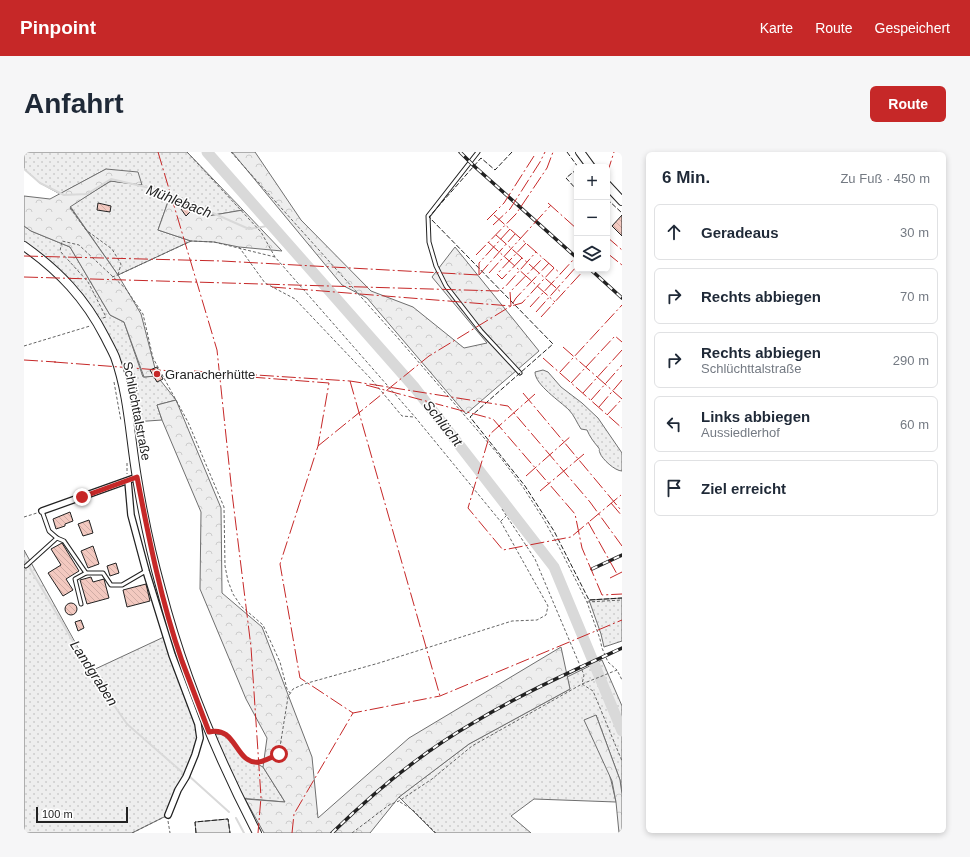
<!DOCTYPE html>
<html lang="de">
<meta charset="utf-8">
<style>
body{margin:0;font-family:Helvetica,sans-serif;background:#f6f6f7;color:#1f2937}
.controls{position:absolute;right:12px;top:12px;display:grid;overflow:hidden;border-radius:6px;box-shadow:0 2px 6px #0003}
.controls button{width:36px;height:36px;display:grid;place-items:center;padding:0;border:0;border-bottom:1px solid #e0e1e3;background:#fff;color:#1f2937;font:20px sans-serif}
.scale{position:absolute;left:12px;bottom:10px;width:92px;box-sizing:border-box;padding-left:4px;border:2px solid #222;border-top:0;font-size:11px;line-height:14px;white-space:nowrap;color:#222;-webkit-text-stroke:3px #fff;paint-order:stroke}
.stop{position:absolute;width:12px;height:12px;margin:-9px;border:3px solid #c62828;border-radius:50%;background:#fff}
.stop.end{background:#c62828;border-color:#fff;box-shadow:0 1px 4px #0008}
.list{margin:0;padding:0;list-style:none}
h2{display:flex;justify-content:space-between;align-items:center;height:52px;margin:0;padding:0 16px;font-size:17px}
h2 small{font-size:13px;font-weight:400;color:#747a83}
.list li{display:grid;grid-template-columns:26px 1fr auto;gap:12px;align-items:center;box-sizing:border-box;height:56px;margin:0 8px 8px;padding:0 8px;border:1px solid #e0e1e3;border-radius:6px}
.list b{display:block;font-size:15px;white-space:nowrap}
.list p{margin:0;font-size:13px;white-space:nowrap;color:#747a83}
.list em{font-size:13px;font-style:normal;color:#747a83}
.icon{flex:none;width:22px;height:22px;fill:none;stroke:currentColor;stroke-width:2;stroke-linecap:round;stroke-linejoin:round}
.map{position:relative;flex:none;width:598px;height:681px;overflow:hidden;border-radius:6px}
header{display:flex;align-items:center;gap:24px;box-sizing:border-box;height:56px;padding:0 20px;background:#c62828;color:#fff}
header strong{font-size:19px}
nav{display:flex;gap:22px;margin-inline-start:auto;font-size:14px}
.intro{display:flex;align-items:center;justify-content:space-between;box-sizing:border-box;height:96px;padding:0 24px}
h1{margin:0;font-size:28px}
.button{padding:10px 18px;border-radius:6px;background:#c62828;color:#fff;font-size:14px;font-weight:700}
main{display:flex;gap:24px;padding:0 24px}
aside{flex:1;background:#fff;border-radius:6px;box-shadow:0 2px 6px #0003}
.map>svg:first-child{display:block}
.grass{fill:url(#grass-dots);stroke:#6f6f6f}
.forest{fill:url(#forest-crowns);stroke:#6f6f6f}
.pitch{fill:#eee;stroke:#6f6f6f}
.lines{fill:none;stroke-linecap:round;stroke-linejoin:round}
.stream{stroke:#d9d9d9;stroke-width:2}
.river{stroke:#d9d9d9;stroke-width:11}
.building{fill:url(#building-back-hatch);stroke:#222}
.lane-casing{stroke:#222;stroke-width:5}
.street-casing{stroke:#222;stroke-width:8}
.secondary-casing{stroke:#222;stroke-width:10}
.path{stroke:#646464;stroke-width:1;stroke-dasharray:3 2;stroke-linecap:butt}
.lane{stroke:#fff;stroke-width:3}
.street{stroke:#fff;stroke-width:5.5}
.secondary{stroke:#fff;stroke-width:8}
.rail-casing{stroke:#222;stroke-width:3.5}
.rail{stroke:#fff;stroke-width:2;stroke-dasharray:6;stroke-linecap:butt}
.fence{stroke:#222;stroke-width:1;stroke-dasharray:5 2;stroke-linecap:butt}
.power{stroke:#c62828;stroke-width:1;stroke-dasharray:14 3 2 3;stroke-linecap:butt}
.route{stroke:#c62828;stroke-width:5}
.poi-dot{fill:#c62828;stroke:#fff;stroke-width:1.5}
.labels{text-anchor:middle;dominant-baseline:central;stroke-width:3;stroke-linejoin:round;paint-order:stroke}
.poi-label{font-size:13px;fill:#222;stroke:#fff;text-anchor:start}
.street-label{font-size:13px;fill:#222;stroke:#fff}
.water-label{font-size:14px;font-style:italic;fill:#222;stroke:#fff}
</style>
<header>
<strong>Pinpoint</strong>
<nav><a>Karte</a><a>Route</a><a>Gespeichert</a></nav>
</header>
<div class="intro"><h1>Anfahrt</h1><a class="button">Route</a></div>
<main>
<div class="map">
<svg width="598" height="681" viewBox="0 0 598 681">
<defs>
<pattern id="grass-dots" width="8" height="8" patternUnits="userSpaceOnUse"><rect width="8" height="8" fill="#eee"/><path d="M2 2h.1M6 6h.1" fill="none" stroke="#ccc" stroke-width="1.8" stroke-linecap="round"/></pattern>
<pattern id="forest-crowns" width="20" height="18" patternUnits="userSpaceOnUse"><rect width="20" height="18" fill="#eee"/><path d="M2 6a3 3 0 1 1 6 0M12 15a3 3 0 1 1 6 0" fill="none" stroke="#ccc"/></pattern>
<pattern id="building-back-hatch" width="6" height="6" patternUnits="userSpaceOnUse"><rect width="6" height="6" fill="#f3c9c0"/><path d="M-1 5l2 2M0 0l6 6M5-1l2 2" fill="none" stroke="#d0aca5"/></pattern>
</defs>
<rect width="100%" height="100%" fill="#fff"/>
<!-- grass -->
<g class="grass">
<path d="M0,0H163L219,58L184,64L145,47L134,78L167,89L94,123L46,54L87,29L118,33L82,17L36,42L16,31L0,17Z"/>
<path d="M0,74L7,79L46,95L86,163L100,170L119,225L133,224L152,248L133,253L138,268L109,270L74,164L60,144L43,125L0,90Z"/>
<path d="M519,218L524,220L537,235L558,251L574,266L598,301V319C591,319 578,307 576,301C574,296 577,299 574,295C569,289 566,285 563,278L557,277C553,271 550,263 545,258C536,249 511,233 511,220Z"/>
<path d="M0,398L67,519L142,484L176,586L144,663L108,681H0Z"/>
<path d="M598,446V489L580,495L577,482L565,448Z"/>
<path d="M578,508L598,554V642L596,628L572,563L592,650L510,647L487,664L507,681H411L375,645L445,592L546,537L543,525Z"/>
<path d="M190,582L204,583L220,605L239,615L261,650L215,646Z"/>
</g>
<!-- forest -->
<g class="forest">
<path d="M208,0H231L277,68L347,139L389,155L440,196L463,191L408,125L431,95L515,199L442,262L343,146L318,133Z"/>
<path d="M82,17L114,20L118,33L86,29L46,55L94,123L117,162L133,224L120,225L100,170L86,163L46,95L7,79L0,74V44L26,47Z"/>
<path d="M145,47L184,64L219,58L258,99L215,95L190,90L167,89L134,78Z"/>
<path d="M152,248L197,356L198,441L238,475L288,605L294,666L385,586L537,495L546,537L445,592L375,645L346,681H240L221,647L261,650L239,615L243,586L222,547L176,437L177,360L138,268L133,253Z"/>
<path d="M572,563L596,628L598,642V681H595L592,650L588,629L560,568Z"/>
</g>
<!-- pitch -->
<path class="pitch" d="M204,667L206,681H172L171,670Z"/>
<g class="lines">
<!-- stream -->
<g class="stream">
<path d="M0,17L16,31L40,43L63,42L87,27L139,39L225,77L249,73"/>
<path d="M0,406L67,520L103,572L158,620"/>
<path d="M165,624L205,660"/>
<path d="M212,666L220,681"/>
</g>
<!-- river -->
<path class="river" d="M183,0L391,236L530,415L598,579"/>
</g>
<!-- building -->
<g class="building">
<path d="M74,51L87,54L86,60L73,58Z"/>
<path d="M162,52L168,58L162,64L157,57Z"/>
<path d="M598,63V84L588,74Z"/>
<path d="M133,215L139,227L133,230L126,218Z"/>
<path d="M46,360L49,369L41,372V374L32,377L29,367Z"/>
<path d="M65,368L69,381L59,384L54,372Z"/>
<path d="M38,391L55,419L42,427L49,438L39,444L24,421L37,413L27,397Z"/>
<path d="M69,394L75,412L64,416L57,399Z"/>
<path d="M92,411L95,421L86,424L83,414Z"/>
<path d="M67,425L69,430L80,427L85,446L63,452L56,428Z"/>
<path d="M122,432L126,449L103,455L99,438Z"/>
<circle cx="47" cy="457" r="6"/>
<path d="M57,468L60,476L54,479L51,470Z"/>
</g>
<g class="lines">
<!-- lane casing -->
<g class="lane-casing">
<g id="lane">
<path d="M454,0L404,64L405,90L412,114L422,134L457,179L496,221"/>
<path d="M18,359L25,379L33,386L40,389L62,421H79L87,433H98L122,419"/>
<path d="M2,414L33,386"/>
<path d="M57,452L51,427L62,421"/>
</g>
</g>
<!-- street casing -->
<g class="street-casing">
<g id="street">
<path d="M104,329L107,363L122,419L148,503L174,572L176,586L171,603L162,625L154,638L144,663"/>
<path d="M18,359L113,325"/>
</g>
</g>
<!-- secondary casing -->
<g class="secondary-casing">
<g id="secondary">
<path d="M556,0L567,15"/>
<path d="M583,33L598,49"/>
<path d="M0,94C35,119 61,146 81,185C84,191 88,198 91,205C105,244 106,286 113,326C119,363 127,401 137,437C159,522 193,604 233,681"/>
</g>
</g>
<!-- path -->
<g class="path">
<path d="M163,0L237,80L251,105L391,265L477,370L524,454L522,463L513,468L488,469L355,511L280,532L269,537L264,545L255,601C249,604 241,609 235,610C214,612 212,582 194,578"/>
<path d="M207,0L373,185L473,301L499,335L520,368L535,395L563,450L576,487L578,496L584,510L593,518"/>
<path d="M46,56L62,78L88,97L97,112L94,123"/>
<path d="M215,95L241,131L271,147L348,228L378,264L390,265"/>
<path d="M88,125L94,123L167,89L190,90L251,105"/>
<path d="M79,166L82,165L64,130L36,99L38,89L55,93L102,137L119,162L129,206L164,270L200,355L201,414L204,429L209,442L217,454L239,473L256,510L263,537L266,541"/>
<path d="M0,194L66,174"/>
<path d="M90,230L97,269"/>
<path d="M103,311V322"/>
<path d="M478,357L511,407L560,523L558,532L569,539L598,609"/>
<path d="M0,365L13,361"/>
<path d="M477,369L482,364"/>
<path d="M563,450L598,448"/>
<path d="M376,650L389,658L412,681"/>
<path d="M144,669L146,681"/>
<path d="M108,681L138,666"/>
<path d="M328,681L365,653L375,649L408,627L448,594L558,532L593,518L598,528"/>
</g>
<!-- lane -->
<use href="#lane" class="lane"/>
<!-- street -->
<use href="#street" class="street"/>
<!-- secondary -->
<use href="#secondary" class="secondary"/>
<!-- rail casing -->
<g class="rail-casing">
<g id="rail">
<path d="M436,0L450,14L553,106"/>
<path d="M566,117L598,146"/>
<path d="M568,417L598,403"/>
<path d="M308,681C351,639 397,601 449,571C497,542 548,519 598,496"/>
</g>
</g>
<!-- rail -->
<use href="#rail" class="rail"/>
<!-- fence -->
<g class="fence">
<path d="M488,0L471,18L457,6L405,65L529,192L446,265L501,334L530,379L565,448L598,446"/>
<path d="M543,0L554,15"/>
<path d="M553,17L542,26L553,38"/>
<path d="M583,47L598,61"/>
<path d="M172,681L171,670L204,667L206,681"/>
</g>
<!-- power -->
<g class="power">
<path d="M134,0L193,198L208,341L227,495L237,645L234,681"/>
<path d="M583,22L590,0"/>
<path d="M524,51L553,77"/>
<path d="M470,63L537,122"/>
<path d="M463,68L480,51L510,4"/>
<path d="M469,73L486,57L516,10L521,0"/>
<path d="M472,83L539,142"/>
<path d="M583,85L598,98"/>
<path d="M464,90L531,150"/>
<path d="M583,101L598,113"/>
<path d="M452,103L492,62L523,16L529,0"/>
<path d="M0,104L198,109L455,123"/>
<path d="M498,106L478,127L473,122L502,91"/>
<path d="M465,121L527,53"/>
<path d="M455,123V111L486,77"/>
<path d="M455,123L491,82"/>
<path d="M0,125L474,139L481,135L512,100"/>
<path d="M248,135L487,154L498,151L530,116"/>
<path d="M487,154L486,140L519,106"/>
<path d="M506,155L550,107L553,110"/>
<path d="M512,160L553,114"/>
<path d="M517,165L561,117"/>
<path d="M539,195L598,247"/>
<path d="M519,206L598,276"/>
<path d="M0,208L32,210"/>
<path d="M30,210L305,231L294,294L256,412L276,526L329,561L416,544L598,468"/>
<path d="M170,219L326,229L484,254L566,350L598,394"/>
<path d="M536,220L598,153"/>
<path d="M326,229L416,544"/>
<path d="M547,231L591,184L598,190"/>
<path d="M342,233L469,267L551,362L558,396L578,443L598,442"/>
<path d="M499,241L596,357"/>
<path d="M559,241L598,198"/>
<path d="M511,242L466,282L444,356L479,398L547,385L597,343"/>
<path d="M567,248L598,213"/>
<path d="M575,255L598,228"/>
<path d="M583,263L598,247"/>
<path d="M294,294L405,204L487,154L492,146L525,111"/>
<path d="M502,324L547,284"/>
<path d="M516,339L560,302"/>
<path d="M587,351L598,364"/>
<path d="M564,370L593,422"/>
<path d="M586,426L598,420"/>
<path d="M268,681L270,662L329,561"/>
</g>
</g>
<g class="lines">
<!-- route -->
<path class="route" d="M58,345L113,325C125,387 137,449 158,509C167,533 176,556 185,580C213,573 211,613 235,610C242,609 249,604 255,602"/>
</g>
<!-- markers -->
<circle class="poi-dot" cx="133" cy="222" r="4"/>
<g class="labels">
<!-- poi labels -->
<g class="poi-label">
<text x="141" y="222">Granacherhütte</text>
</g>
<!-- street labels -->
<g class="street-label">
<text transform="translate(113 259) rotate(79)">Schlüchttalstraße</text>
</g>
<!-- water labels -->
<g class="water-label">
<text transform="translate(155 49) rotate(21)">Mühlebach</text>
<text transform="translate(419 271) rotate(52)">Schlücht</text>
<text transform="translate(70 521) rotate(57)">Landgraben</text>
</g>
</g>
</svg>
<div class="controls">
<button>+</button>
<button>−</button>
<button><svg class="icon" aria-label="layers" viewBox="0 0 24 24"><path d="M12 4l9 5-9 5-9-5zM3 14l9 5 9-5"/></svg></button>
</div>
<div class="scale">100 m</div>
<div class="stop" style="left:255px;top:602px"></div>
<div class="stop end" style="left:58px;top:345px"></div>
</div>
<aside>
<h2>6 Min.<small>Zu Fuß · 450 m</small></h2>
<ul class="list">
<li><svg class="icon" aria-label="ahead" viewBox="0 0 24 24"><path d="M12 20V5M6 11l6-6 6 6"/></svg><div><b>Geradeaus</b></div><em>30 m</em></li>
<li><svg class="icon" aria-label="right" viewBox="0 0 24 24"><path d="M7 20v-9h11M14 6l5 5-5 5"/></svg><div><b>Rechts abbiegen</b></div><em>70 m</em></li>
<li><svg class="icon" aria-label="right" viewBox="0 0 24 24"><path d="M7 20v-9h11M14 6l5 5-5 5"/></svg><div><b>Rechts abbiegen</b><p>Schlüchttalstraße</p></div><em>290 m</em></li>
<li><svg class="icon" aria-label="left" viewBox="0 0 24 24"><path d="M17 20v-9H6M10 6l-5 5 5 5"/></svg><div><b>Links abbiegen</b><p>Aussiedlerhof</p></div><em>60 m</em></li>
<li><svg class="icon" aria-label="arrive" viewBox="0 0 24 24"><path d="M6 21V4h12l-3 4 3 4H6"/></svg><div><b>Ziel erreicht</b></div></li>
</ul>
</aside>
</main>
